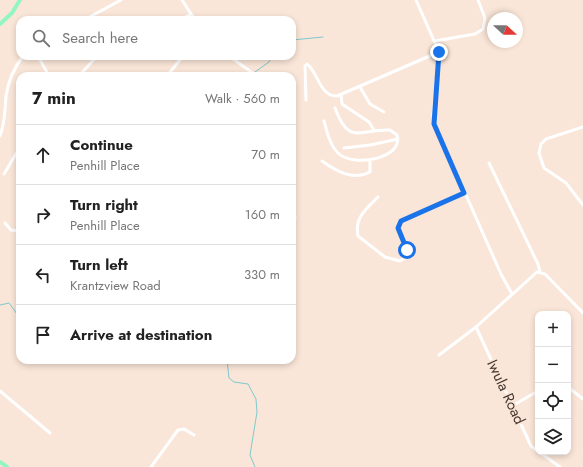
<!DOCTYPE html>
<meta charset="utf-8">
<style>
body{margin:0;font-family:Jost,sans-serif;background:#f6f6f6;color:#222}
.controls{position:absolute;right:12px;bottom:12px;display:grid;overflow:hidden;border-radius:8px;box-shadow:0 2px 6px #0003}
.controls button{width:36px;height:36px;display:grid;place-items:center;padding:0;border:0;border-bottom:1px solid #e0e0e0;background:#fff;color:#222;font:20px sans-serif}
.compass{position:absolute;left:487px;top:12px;width:36px;height:36px;border-radius:50%;background:#fff;box-shadow:0 2px 6px #0003;rotate:111deg}
.stop{position:absolute;width:12px;height:12px;margin:-9px;border:3px solid #1a73e8;border-radius:50%;background:#fff}
.stop.end{background:#1a73e8;border-color:#fff;box-shadow:0 1px 4px #0008}
.list{margin:0;padding:0;list-style:none}
h2{display:flex;justify-content:space-between;align-items:center;height:52px;margin:0;padding:0 16px;font-size:17px}
h2 small{font-size:13px;font-weight:400;color:#767676}
.list li{display:grid;grid-template-columns:26px 1fr auto;gap:12px;align-items:center;box-sizing:border-box;height:60px;padding:0 16px;border-top:1px solid #e0e0e0}
.list b{display:block;font-size:15px;white-space:nowrap}
.list p{margin:0;font-size:13px;white-space:nowrap;color:#767676}
.list em{font-size:13px;font-style:normal;color:#767676}
.icon{flex:none;width:22px;height:22px;fill:none;stroke:currentColor;stroke-width:2;stroke-linecap:round;stroke-linejoin:round}
.map{position:relative;flex:none;width:583px;height:467px;overflow:hidden}
.search{position:absolute;background:#fff;box-shadow:0 2px 6px #0003;left:16px;top:16px;width:280px;height:44px;display:flex;align-items:center;gap:10px;box-sizing:border-box;padding:0 14px;border-radius:12px;color:#767676;font-size:15px}
.panel{position:absolute;background:#fff;box-shadow:0 2px 6px #0003;left:16px;top:72px;width:280px;height:292px;border-radius:12px}
.map>svg:first-child{display:block}
.lines{fill:none;stroke-linecap:round;stroke-linejoin:round}
.stream{stroke:#7ec9ce;stroke-width:1}
.minor{stroke:#fff;stroke-width:3}
.major{stroke:#93f5c3;stroke-width:4}
.route{stroke:#1a73e8;stroke-width:5}
.labels{text-anchor:middle;dominant-baseline:central;stroke-width:3.5;stroke-linejoin:round;paint-order:stroke}
.street-label{font-size:15px;fill:#463930;stroke:#fae6d8}
</style>
<div class="map">
<svg width="583" height="467" viewBox="0 0 583 467">
<rect width="100%" height="100%" fill="#fae6d8"/>
<g class="lines">
<!-- stream -->
<g class="stream">
<path d="M292,40L323,37"/>
<path d="M255,72L269,62L272,56"/>
<path d="M0,305L9,303L20,318"/>
<path d="M227,360L229,378L234,382L248,384L256,399L257,412L250,455L255,467"/>
</g>
<!-- minor -->
<g class="minor">
<path d="M182,0L195,20"/>
<path d="M416,0L439,52L433,115L434,123L501,274L512,294"/>
<path d="M84,20L121,0"/>
<path d="M180,20L191,14"/>
<path d="M435,41L475,34L483,29L485,18L478,0"/>
<path d="M38,56L49,76"/>
<path d="M229,56L257,76"/>
<path d="M79,76L97,56"/>
<path d="M167,76L183,56"/>
<path d="M360,87L370,104L384,112"/>
<path d="M341,95L342,104L369,122L374,130"/>
<path d="M306,100L305,66L307,64C318,72 320,97 337,96L439,52"/>
<path d="M324,121C327,132 330,146 339,154C354,167 404,159 397,135L390,130C359,129 349,146 335,108"/>
<path d="M583,127L546,139L541,144L539,153L544,168L566,183L583,205"/>
<path d="M0,136C5,123 5,110 6,96C8,81 14,68 23,56"/>
<path d="M344,148L370,145L398,139"/>
<path d="M322,161C336,171 353,181 370,172V161"/>
<path d="M489,163L538,264L540,272"/>
<path d="M4,174L20,147"/>
<path d="M378,197C366,209 354,218 358,236L385,257L400,261L405,258L408,253L398,228L401,221L464,193"/>
<path d="M292,208L295,217L293,230"/>
<path d="M5,223L11,230L20,231"/>
<path d="M476,327L531,446L560,467"/>
<path d="M439,355L476,327L537,272L545,274L583,313"/>
<path d="M568,387L583,399"/>
<path d="M0,391L50,433"/>
<path d="M512,406L538,391"/>
<path d="M151,467L178,430L184,429L194,435"/>
</g>
<!-- major -->
<g class="major">
<path d="M0,24L12,13L20,0"/>
<path d="M0,462L7,467"/>
</g>
</g>
<g class="lines">
<!-- route -->
<path class="route" d="M407,250L398,228L401,221L464,193L434,124L439,52"/>
</g>
<g class="labels">
<!-- street labels -->
<g class="street-label">
<text transform="translate(506 392) rotate(65)">Iwula Road</text>
</g>
</g>
</svg>
<div class="controls">
<button>+</button>
<button>−</button>
<button><svg class="icon" aria-label="locate" viewBox="0 0 24 24"><circle cx="12" cy="12" r="6"/><path d="M12 2v4M12 18v4M2 12h4M18 12h4"/></svg></button>
<button><svg class="icon" aria-label="layers" viewBox="0 0 24 24"><path d="M12 4l9 5-9 5-9-5zM3 14l9 5 9-5"/></svg></button>
</div>
<svg class="compass" viewBox="-18 -18 36 36"><path d="M0-13l5 13h-10z" fill="#e53935"/><path d="M0 13l5-13h-10z" fill="#767676"/></svg>
<div class="stop" style="left:407px;top:250px"></div>
<div class="stop end" style="left:439px;top:52px"></div>
<div class="search"><svg class="icon" aria-label="search" viewBox="0 0 24 24"><circle cx="10" cy="10" r="6"/><path d="M15 15l6 6"/></svg>Search here</div>
<section class="panel">
<h2>7 min<small>Walk · 560 m</small></h2>
<ul class="list">
<li><svg class="icon" aria-label="ahead" viewBox="0 0 24 24"><path d="M12 20V5M6 11l6-6 6 6"/></svg><div><b>Continue</b><p>Penhill Place</p></div><em>70 m</em></li>
<li><svg class="icon" aria-label="right" viewBox="0 0 24 24"><path d="M7 20v-9h11M14 6l5 5-5 5"/></svg><div><b>Turn right</b><p>Penhill Place</p></div><em>160 m</em></li>
<li><svg class="icon" aria-label="left" viewBox="0 0 24 24"><path d="M17 20v-9H6M10 6l-5 5 5 5"/></svg><div><b>Turn left</b><p>Krantzview Road</p></div><em>330 m</em></li>
<li><svg class="icon" aria-label="arrive" viewBox="0 0 24 24"><path d="M6 21V4h12l-3 4 3 4H6"/></svg><div><b>Arrive at destination</b></div></li>
</ul>
</section>
</div>
